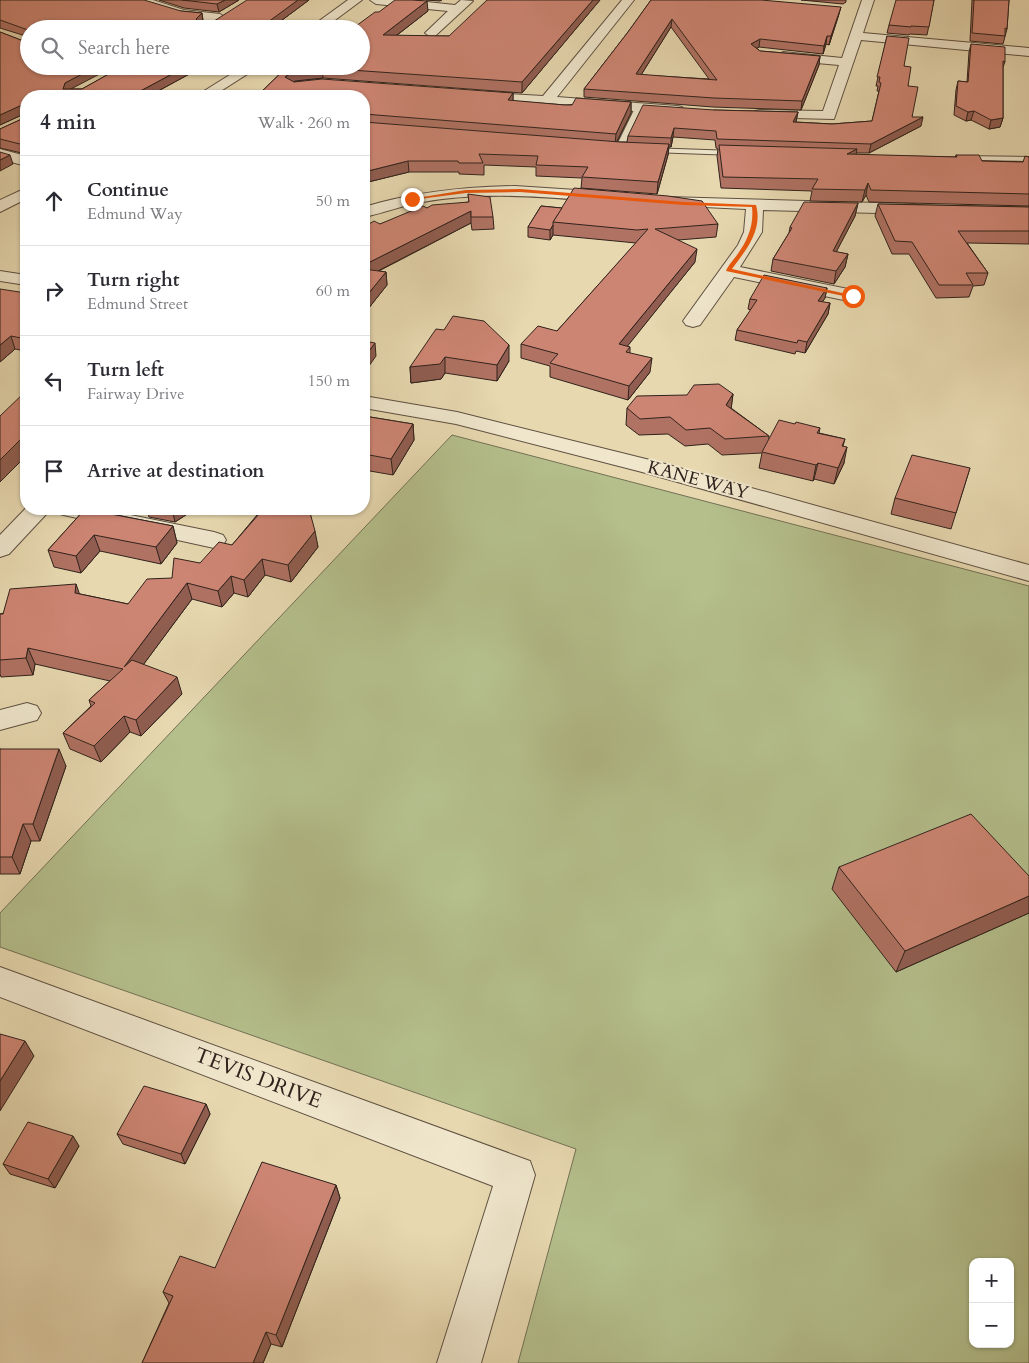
<!DOCTYPE html>
<meta charset="utf-8">
<style>
body{margin:0;font-family:Cardo,serif;background:#f2f2f3;color:#2b2b33}
.controls{position:absolute;right:15px;bottom:15px;display:grid;overflow:hidden;border-radius:10px;box-shadow:0 1px 4px #0004}
.controls button{width:45px;height:45px;display:grid;place-items:center;padding:0;border:0;border-bottom:1px solid #e1e1e2;background:#fff;color:#2b2b33;font:25px sans-serif}
.stop{position:absolute;width:15px;height:15px;margin:-11px;border:4px solid #ea580c;border-radius:50%;background:#fff}
.stop.end{background:#ea580c;border-color:#fff;box-shadow:0 1px 5px #0008}
.list{margin:0;padding:0;list-style:none}
h2{display:flex;justify-content:space-between;align-items:center;height:65px;margin:0;padding:0 20px;font-size:21px}
h2 small{font-size:16px;font-weight:400;color:#7c7c81}
.list li{display:grid;grid-template-columns:32px 1fr auto;gap:15px;align-items:center;box-sizing:border-box;height:90px;padding:0 20px;border-top:1px solid #e1e1e2}
.list b{display:block;font-size:19px;white-space:nowrap}
.list p{margin:0;font-size:16px;white-space:nowrap;color:#7c7c81}
.list em{font-size:16px;font-style:normal;color:#7c7c81}
.icon{flex:none;width:28px;height:28px;fill:none;stroke:currentColor;stroke-width:2;stroke-linecap:round;stroke-linejoin:round}
.map{position:relative;flex:none;width:1029px;height:1363px;overflow:hidden}
.search{position:absolute;background:#fff;box-shadow:0 1px 4px #0004;left:20px;top:20px;width:350px;height:55px;display:flex;align-items:center;gap:12px;box-sizing:border-box;padding:0 18px;border-radius:28px;color:#7c7c81;font-size:19px}
.panel{position:absolute;background:#fff;box-shadow:0 1px 4px #0004;left:20px;top:90px;width:350px;height:425px;border-radius:20px}
.map>svg:first-child{display:block}
.green{fill:#b4bf8c;stroke:#727054;fill-rule:evenodd}
.lines{fill:none;stroke-linecap:round;stroke-linejoin:round}
.service-casing{stroke:#5e5041;stroke-width:2}
.minor-casing{stroke:#5e5041;stroke-width:2}
.tertiary-casing{stroke:#5e5041;stroke-width:2}
.service{fill:#efe6cc;fill-rule:evenodd}
.minor{fill:#efe6cc;fill-rule:evenodd}
.tertiary{fill:#efe6cc;fill-rule:evenodd}
.wall{fill:#b07263;stroke:#30221c;fill-rule:evenodd}
.shaded-wall{fill:#905d50;stroke:#30221c}
.building{fill:#cd8573;stroke:#30221c;fill-rule:evenodd}
.route{fill:#ea580c}
.labels{text-anchor:middle;dominant-baseline:central;stroke-width:4;stroke-linejoin:round;paint-order:stroke}
.street-label{font-size:18px;fill:#30221c;stroke:#efe6cc}
.near-street-label{font-size:21px;fill:#30221c;stroke:#efe6cc}
</style>
<div class="map">
<svg width="1029" height="1363" viewBox="0 0 1029 1363">
<rect width="100%" height="100%" fill="#e7d8b0"/>
<filter id="stains"><feTurbulence type="fractalNoise" baseFrequency=".004" numOctaves="4"/><feColorMatrix values="0 0 0 0 .2 0 0 0 0 .09 0 0 0 0 .02 0 0 0 .5 -.17"/></filter>
<radialGradient id="worn" r=".72"><stop offset=".6" stop-color="#630" stop-opacity="0"/><stop offset="1" stop-color="#630" stop-opacity=".3"/></radialGradient>
<!-- green -->
<path class="green" d="M452,435L1029,586V1363H518L576,1149L0,947V913ZM973,1262H1010V1344H973Z"/>
<g class="lines">
<!-- service casing -->
<g class="service-casing">
<g id="service">
<path d="M636,106L643,108L623,149L616,151L615,149Z"/>
<path d="M648,148L735,151L739,153L735,155L651,152H648Z"/>
<path d="M961,156L1029,157V161L964,160H961Z"/>
</g>
</g>
<!-- minor casing -->
<g class="minor-casing">
<g id="minor">
<path d="M134,0H153L184,10L220,14L226,18C216,29 151,7 136,3Z"/>
<path d="M370,0H408L455,5L461,0L473,1L435,36L431,37L425,33L448,11L376,4Z"/>
<path d="M622,0H634L557,97L677,106L682,107L684,110L682,113L677,114L476,100L469,96L476,92L543,96Z"/>
<path d="M862,0H874L863,33L1029,48V56L861,40L834,119L755,117L753,114L755,111L760,110L823,111L839,65L783,60L776,56L783,52L842,58Z"/>
<path d="M84,66H112L126,69L128,72L121,76L85,69Z"/>
<path d="M0,149L26,156V166L0,159Z"/>
<path d="M515,186L607,192L613,194L615,197L613,200L607,202C546,197 484,191 423,202C403,205 384,213 364,217V207C414,192 463,187 515,186Z"/>
<path d="M668,197L914,204L920,205L922,209L920,213L914,214L763,210L762,232L740,267L853,290L860,292L862,296L860,300L853,302L734,277L700,325L693,327L686,325L683,321L738,245L744,232L746,209L662,205L660,202L662,199Z"/>
<path d="M0,271L26,275V285L0,281Z"/>
<path d="M364,396L457,412L658,462L1029,565V581L642,472L456,424L364,408Z"/>
<path d="M26,508L51,509L9,554L0,557V535Z"/>
<path d="M56,509H101L214,532L223,535L226,540L223,545L214,548L68,516L60,514Z"/>
<path d="M27,703L37,706L41,713L37,720L0,730V710Z"/>
<path d="M0,967L530,1161L535,1175L481,1363H437L493,1186L0,997Z"/>
</g>
</g>
<!-- tertiary casing -->
<g class="tertiary-casing">
<g id="tertiary">
<path d="M348,0H362L323,29H308Z"/>
<path d="M244,66H260L213,96H196Z"/>
<path d="M26,188V199L0,212V200Z"/>
</g>
</g>
<!-- service -->
<use href="#service" class="service"/>
<!-- minor -->
<use href="#minor" class="minor"/>
<!-- tertiary -->
<use href="#tertiary" class="tertiary"/>
</g>
<!-- wall -->
<g class="wall">
<path d="M0,0L181,11L202,13L203,21L202,23H211L309,0L270,29H29L72,89H82L123,66H204L149,96H26V154L0,148V129L24,118V114L0,125V32L26,42L29,40V37L0,28Z"/>
<path d="M159,0H239L219,12L184,8Z"/>
<path d="M426,0H442L440,1Z"/>
<path d="M600,0L522,93L323,78L295,81L293,82L513,93V101L565,105L631,102V113L617,142H627L628,136L714,110L798,112L796,122L832,124L872,121L879,91H877L878,86H876L887,36L904,66L908,86L912,117L921,126L869,153H856V155L955,157L956,155L982,161L1023,162L1029,157V206L869,202L866,195L862,202L810,201L812,191L721,188L717,156L718,149L716,148L715,140L673,137L671,147H669L668,155L657,194L581,188L582,178L536,176V167L484,165V175L459,174V172H409L364,183V96H257L288,66H361V29L428,11L396,36H449Z"/>
<path d="M651,0L839,14L829,45L826,44L823,54L759,47L757,48L760,51L820,56L819,65L801,110L713,107L584,97V89L628,32ZM671,27L709,79L641,75Z"/>
<path d="M801,0H846V2L843,4Z"/>
<path d="M934,0L927,35L910,34L909,35L887,33L889,25Z"/>
<path d="M972,0H1009L1007,29L1003,44L970,41Z"/>
<path d="M971,44L1005,62L1003,67V118L1000,127L989,129L971,120L966,121L954,115L956,90L958,81L967,82L969,52Z"/>
<path d="M468,194L493,217L494,229L472,230L471,223L379,271L386,272L387,285L364,314V227L380,224L427,208L469,202Z"/>
<path d="M858,203L855,216L836,252L848,254L845,267L834,284L771,271L773,259L789,233L790,227Z"/>
<path d="M878,204L1029,207V244L967,243L988,273L984,285L973,286L969,297L936,298L909,254H892L875,216Z"/>
<path d="M541,206L718,224L716,237L678,240L695,262L627,346L630,347V353L650,372L628,400L550,377V366L521,358V344L557,331L636,243L553,235L550,240L528,237V227Z"/>
<path d="M827,288L825,298L822,302L830,303L828,314L805,353L796,351L795,354L735,340L737,330L751,310L748,309L750,299Z"/>
<path d="M26,293V351L15,349L0,362Z"/>
<path d="M444,330L509,361L497,381L445,373L441,379L411,383L410,367Z"/>
<path d="M733,394L731,408L769,436V439L795,424L820,428L819,433L845,439L843,446L844,463L834,484L814,479L813,481L759,468L762,453L722,455L708,444L685,446L668,434L639,435L626,425L627,408Z"/>
<path d="M364,416L413,424L414,440L393,475L364,470Z"/>
<path d="M970,468L951,529L891,514L895,498Z"/>
<path d="M85,509L173,526L177,543L161,564L100,551L81,573L54,567L48,550Z"/>
<path d="M147,509H195L175,522L149,517Z"/>
<path d="M256,509H309L318,547L291,582L265,575L248,597L234,593L222,607L192,599L143,665L182,694L141,736L130,732L101,762L70,749L63,733L91,706L89,700L110,681L35,664L33,675L1,677L0,674V614L80,594L128,604L172,578L200,563L232,545L257,515Z"/>
<path d="M0,749L66,766L40,841H31L20,874H0Z"/>
<path d="M839,867L1029,876V913L896,972L832,889Z"/>
<path d="M206,1104L210,1114L185,1164L123,1144L117,1134Z"/>
<path d="M79,1146L55,1188L10,1174L3,1164Z"/>
<path d="M336,1185L340,1198L282,1347L271,1344L263,1363H142L169,1303L163,1292L215,1268Z"/>
</g>
<!-- shaded-wall -->
<g class="shaded-wall">
<path d="M225,0H239L219,12L217,4Z"/>
<path d="M298,0H309L270,29H256Z"/>
<path d="M593,0H600L522,93V82Z"/>
<path d="M427,1L428,11L384,45L383,35Z"/>
<path d="M841,7L839,14L829,45L831,36Z"/>
<path d="M202,13L203,21L197,27L196,19Z"/>
<path d="M672,19L671,27L636,83V74Z"/>
<path d="M827,36L826,44L823,54L824,46Z"/>
<path d="M760,39L759,47L750,52L751,44Z"/>
<path d="M820,56L819,65L801,110L802,101Z"/>
<path d="M97,66H115L67,91L63,89L65,83Z"/>
<path d="M187,66H204L149,96H131Z"/>
<path d="M322,68L323,78L295,81L286,88L285,77L294,71Z"/>
<path d="M513,93V104L508,100Z"/>
<path d="M631,102V113L615,145L616,134Z"/>
<path d="M24,104L26,113L0,125V115Z"/>
<path d="M974,111L971,120L966,121L968,112Z"/>
<path d="M798,112L796,121L792,131L793,122Z"/>
<path d="M923,117L921,126L869,153L871,144Z"/>
<path d="M1003,118L1000,127L989,129L991,120Z"/>
<path d="M674,128L673,137L671,147V138Z"/>
<path d="M669,144L668,155L657,194L658,182Z"/>
<path d="M857,149L855,160L847,154Z"/>
<path d="M10,155L13,164L0,171V160Z"/>
<path d="M408,161L409,172L364,183V172Z"/>
<path d="M868,183L866,195L862,202L865,190Z"/>
<path d="M858,203L855,216L830,264L833,251Z"/>
<path d="M471,211V223L364,278V265Z"/>
<path d="M553,225V235L550,240V230Z"/>
<path d="M697,249L695,262L618,358L619,344Z"/>
<path d="M848,254L845,267L834,284L836,271Z"/>
<path d="M386,272L387,285L364,314V299Z"/>
<path d="M827,288L825,298L816,311L818,301Z"/>
<path d="M830,303L828,314L805,353L807,342Z"/>
<path d="M11,336L15,349L0,362V345Z"/>
<path d="M375,343L376,356L364,373V358Z"/>
<path d="M509,345V361L497,381V365Z"/>
<path d="M445,357V373L441,379L411,383L410,367Z"/>
<path d="M652,358L650,372L628,400L629,386Z"/>
<path d="M733,394L731,410L726,405Z"/>
<path d="M413,424L414,440L393,475L391,459Z"/>
<path d="M26,434V456L0,482V460Z"/>
<path d="M847,447L844,463L834,484L838,468Z"/>
<path d="M818,463L814,479L813,481L816,465Z"/>
<path d="M172,509H195L175,522Z"/>
<path d="M173,526L177,543L161,564L156,547Z"/>
<path d="M315,531L318,547L291,582L288,565Z"/>
<path d="M94,535L100,551L81,573L76,556Z"/>
<path d="M262,559L265,575L248,597L244,580Z"/>
<path d="M231,576L234,593L222,607L218,591Z"/>
<path d="M187,583L192,599L129,684L124,667Z"/>
<path d="M76,584L82,601L75,593Z"/>
<path d="M28,648L35,664L33,675L26,658Z"/>
<path d="M177,677L182,694L141,736L136,720Z"/>
<path d="M124,716L130,732L101,762L94,746Z"/>
<path d="M59,749L66,766L40,841L33,824Z"/>
<path d="M23,824L31,841L20,874L12,857Z"/>
<path d="M1029,896V913L896,972L905,951Z"/>
<path d="M25,1041L34,1056L0,1111V1081Z"/>
<path d="M206,1104L210,1114L185,1164L181,1154Z"/>
<path d="M73,1136L79,1146L55,1188L48,1179Z"/>
<path d="M336,1185L340,1198L282,1347L276,1335Z"/>
<path d="M266,1332L271,1344L263,1363H253Z"/>
</g>
<!-- building -->
<g class="building">
<path d="M0,0H144L181,11L202,13L196,19L199,23H211L247,0H298L264,25L256,29H29V66H97L65,83L63,89H82L123,66H187L131,96H26V147L25,148L24,145L0,139V129L24,118V104L0,115V32L26,42L29,40L28,30L0,20Z"/>
<path d="M182,0H225L217,4Z"/>
<path d="M395,0H412L427,1L383,35L449,36L487,0H593L522,82L322,68L294,71L285,77L294,82L322,79L513,93L508,100L565,105H572L576,98L631,102L616,134L364,114V96H257L288,66H361V29H352L375,12H379Z"/>
<path d="M651,0H761L841,7L831,36H827L824,46L760,39L751,44L760,51L820,56L802,101L714,98L584,89L628,32ZM672,19L717,80L636,74Z"/>
<path d="M896,0H934L929,27L911,26V27L889,25Z"/>
<path d="M974,0H1009L1007,29L1005,28V36L972,33Z"/>
<path d="M887,36L909,38L904,66L911,67L908,86L918,87L912,117H923L871,144L717,139L716,131L674,128L671,138L628,136L643,105L714,110L798,112L793,122L832,124L872,121L881,83L879,82L880,77H877Z"/>
<path d="M971,44L1005,47V62L1003,61V118L991,120L974,111L968,112L956,106L958,81L968,82Z"/>
<path d="M364,122L620,142L669,144L658,182L582,177L588,167L536,165L538,156L479,154L483,163H459L458,161H408L364,172Z"/>
<path d="M719,145L857,149L847,154L957,157L956,155H979L982,161L1023,162L1025,156L1029,157V194L871,190L868,183L865,190L812,189L818,179L723,177Z"/>
<path d="M0,152L10,155L0,160Z"/>
<path d="M574,188L668,196L702,201L718,224L655,229L697,249L619,344L630,347L626,352L652,358L629,386L550,363L558,354L521,344L538,326L557,331L648,229L637,230L553,222Z"/>
<path d="M468,194L490,197L493,217H471V211L364,265V227L374,221L380,224L423,206L427,208L432,205L469,202Z"/>
<path d="M804,202L858,203L833,251L848,254L836,271L773,259L792,228L790,227Z"/>
<path d="M878,204L1029,207V231H958L988,273H966L973,285H939L912,242L895,241Z"/>
<path d="M541,206L562,208L553,222V225L550,230L528,227Z"/>
<path d="M364,269L386,272L364,299Z"/>
<path d="M764,275L827,288L818,301L830,303L807,342L798,340L797,343L737,330L757,300L750,299Z"/>
<path d="M0,289L26,293V339L11,336L0,345Z"/>
<path d="M453,316L484,321L509,345L497,365L445,357L440,364L410,367L436,329L444,330Z"/>
<path d="M364,341L375,343L364,358Z"/>
<path d="M719,384L733,394L726,405L769,436L725,439L710,428L686,430L670,417L640,419L627,408L637,396L687,395L694,385Z"/>
<path d="M26,391V434L0,460V416Z"/>
<path d="M364,416L413,424L391,459L364,454Z"/>
<path d="M779,420L795,424L796,422L820,428L817,433L845,439L842,446L847,447L838,468L818,463L816,465L762,452Z"/>
<path d="M912,455L970,468L956,513L895,498Z"/>
<path d="M85,509L173,526L156,547L94,535L76,556L48,550Z"/>
<path d="M257,509H309L315,531L288,565L262,559L244,580L231,576L218,591L187,583L124,667L132,660L177,677L136,720L124,716L94,746L63,733L95,703L89,700L123,669L28,648L26,658L0,660V614H3L10,589L76,584L75,593L128,604L147,579L172,578L174,558L200,563L219,542L232,545L259,514Z"/>
<path d="M0,749H59L33,824H23L12,857H0Z"/>
<path d="M971,814L1029,876V896L905,951L839,867Z"/>
<path d="M0,1034L25,1041L0,1081Z"/>
<path d="M144,1086L206,1104L181,1154L117,1134Z"/>
<path d="M28,1122L73,1136L48,1179L3,1164Z"/>
<path d="M262,1162L336,1185L276,1335L266,1332L253,1363H142L173,1296L163,1292L180,1256L215,1268Z"/>
</g>
<!-- route -->
<path class="route" d="M520,189L684,202L756,205C763,230 746,250 732,269L856,296L853,298L726,271C728,266 733,260 737,255C748,240 754,225 752,207L684,205L520,192L466,193L412,200L410,199L466,190Z"/>
<g class="labels">
<!-- street labels -->
<g class="street-label">
<text transform="translate(698 480) rotate(15)">KANE WAY</text>
</g>
<!-- near-street labels -->
<g class="near-street-label">
<text transform="translate(258 1078) rotate(21)">TEVIS DRIVE</text>
</g>
</g>
<rect width="100%" height="100%" filter="url(#stains)"/>
<rect width="100%" height="100%" fill="url(#worn)"/>
</svg>
<div class="controls">
<button>+</button>
<button>−</button>
</div>
<div class="stop" style="left:853px;top:296px"></div>
<div class="stop end" style="left:412px;top:199px"></div>
<div class="search"><svg class="icon" aria-label="search" viewBox="0 0 24 24"><circle cx="10" cy="10" r="6"/><path d="M15 15l6 6"/></svg>Search here</div>
<section class="panel">
<h2>4 min<small>Walk · 260 m</small></h2>
<ul class="list">
<li><svg class="icon" aria-label="ahead" viewBox="0 0 24 24"><path d="M12 20V5M6 11l6-6 6 6"/></svg><div><b>Continue</b><p>Edmund Way</p></div><em>50 m</em></li>
<li><svg class="icon" aria-label="right" viewBox="0 0 24 24"><path d="M7 20v-9h11M14 6l5 5-5 5"/></svg><div><b>Turn right</b><p>Edmund Street</p></div><em>60 m</em></li>
<li><svg class="icon" aria-label="left" viewBox="0 0 24 24"><path d="M17 20v-9H6M10 6l-5 5 5 5"/></svg><div><b>Turn left</b><p>Fairway Drive</p></div><em>150 m</em></li>
<li><svg class="icon" aria-label="arrive" viewBox="0 0 24 24"><path d="M6 21V4h12l-3 4 3 4H6"/></svg><div><b>Arrive at destination</b></div></li>
</ul>
</section>
</div>
